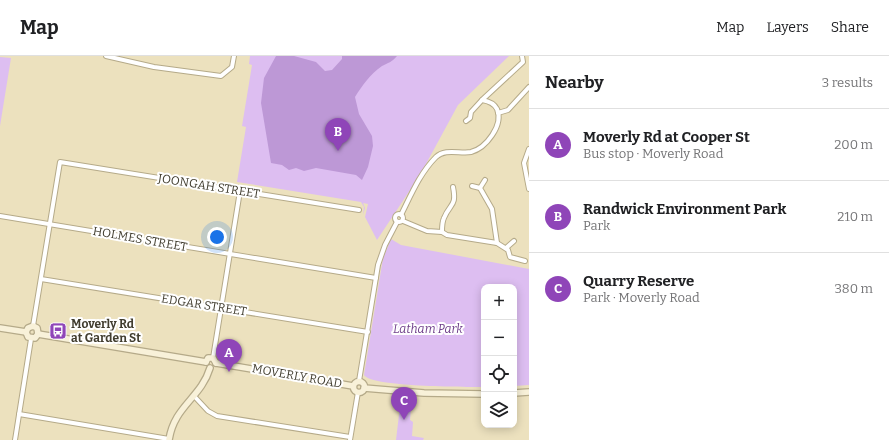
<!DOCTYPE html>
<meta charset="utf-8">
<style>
body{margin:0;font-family:Bitter,serif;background:#f6f6f6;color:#202124}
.controls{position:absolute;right:12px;bottom:12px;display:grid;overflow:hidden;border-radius:8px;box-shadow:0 2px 10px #0003}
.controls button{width:36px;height:36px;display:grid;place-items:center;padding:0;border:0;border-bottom:1px solid #e0e0e0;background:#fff;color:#202124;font:20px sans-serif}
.you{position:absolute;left:217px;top:181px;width:14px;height:14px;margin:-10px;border:3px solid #fff;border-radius:50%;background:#1a73e8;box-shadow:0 0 0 6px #1a73e833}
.badge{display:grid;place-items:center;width:26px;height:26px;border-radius:50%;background:#8f45b8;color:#fff;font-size:13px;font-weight:700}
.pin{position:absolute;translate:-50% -33px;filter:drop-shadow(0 1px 2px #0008)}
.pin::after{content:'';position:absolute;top:21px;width:14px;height:12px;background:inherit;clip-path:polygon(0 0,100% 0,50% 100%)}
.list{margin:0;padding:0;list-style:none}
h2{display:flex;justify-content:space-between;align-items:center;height:52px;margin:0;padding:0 16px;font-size:17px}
h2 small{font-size:13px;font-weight:400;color:#757577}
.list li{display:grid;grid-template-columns:26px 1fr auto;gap:12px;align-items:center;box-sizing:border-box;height:72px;padding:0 16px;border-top:1px solid #e0e0e0}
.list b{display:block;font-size:15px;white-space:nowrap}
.list p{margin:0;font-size:13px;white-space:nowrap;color:#757577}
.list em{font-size:13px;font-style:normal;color:#757577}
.icon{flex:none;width:22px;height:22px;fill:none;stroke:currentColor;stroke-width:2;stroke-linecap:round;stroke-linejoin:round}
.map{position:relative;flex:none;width:529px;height:384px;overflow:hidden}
header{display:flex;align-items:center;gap:24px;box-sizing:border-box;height:56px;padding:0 20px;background:#fff;border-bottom:1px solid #e0e0e0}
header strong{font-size:19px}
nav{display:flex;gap:22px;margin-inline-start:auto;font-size:14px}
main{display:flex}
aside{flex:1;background:#fff}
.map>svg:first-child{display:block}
.green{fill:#ddbef1}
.water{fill:#bd98d6}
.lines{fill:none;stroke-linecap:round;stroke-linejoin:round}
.street-casing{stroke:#b5aa89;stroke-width:6}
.secondary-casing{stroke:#b5aa89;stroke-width:8}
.street{stroke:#fff;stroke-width:4}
.secondary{stroke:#f8f1d9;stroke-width:5.5}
.labels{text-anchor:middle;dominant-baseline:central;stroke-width:4;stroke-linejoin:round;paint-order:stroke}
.street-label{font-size:12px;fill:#413d2f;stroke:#fff}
.poi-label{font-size:12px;font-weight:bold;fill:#413d2f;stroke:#fff;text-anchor:start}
.park-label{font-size:12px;font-style:italic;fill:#6f3f8a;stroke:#fff}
</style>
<header>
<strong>Map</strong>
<nav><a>Map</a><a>Layers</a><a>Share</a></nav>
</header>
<main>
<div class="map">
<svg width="529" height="384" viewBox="0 0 529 384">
<rect width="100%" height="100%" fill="#ece1be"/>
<!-- green -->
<g class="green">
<path d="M250,0H509L458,49L420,119L377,184L365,161L368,148L363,147L365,152L363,159L364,151L361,146L237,126L246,71L242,70L252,9L249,8Z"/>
<path d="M0,1L11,2L0,70Z"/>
<path d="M391,183L401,189L529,213V329L514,330V231H484V331C466,331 370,331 364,319L383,202Z"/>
<path d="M401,342L412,343L410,364L413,366L412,380L424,382L423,384H396Z"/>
</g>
<!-- water -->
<path class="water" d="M276,0H294L316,6L325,15L332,14L342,3V0H397C392,6 388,7 382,10C370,18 362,30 355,41L359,58L372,80L373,90L368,111L362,124L356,119L316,112L304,115L296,112L289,114L282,109L271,107L261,47L264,22Z"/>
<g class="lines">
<!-- street casing -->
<g class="street-casing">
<g id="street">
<path d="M106,0L154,11L221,20L232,11L234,0"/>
<path d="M482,44L523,6L522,0"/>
<path d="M498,57L508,54L529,31"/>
<path d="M529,93L524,107L529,133"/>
<path d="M485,124L480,132L492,153L497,187"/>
<path d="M472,130L480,132"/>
<circle cx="399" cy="162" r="4"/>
<path d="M401,159C411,139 420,117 436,101C445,92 460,98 471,96C486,92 504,69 497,53C494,47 488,45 482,44L471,56L470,62L466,65"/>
<path d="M0,160L376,222"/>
<path d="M403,165L427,175L442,176L447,179L497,187L508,194L510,201L525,205"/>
<path d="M442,176C442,171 442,166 444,162C450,147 457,151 453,131"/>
<path d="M506,192L514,185"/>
<path d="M41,223L368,276"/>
<path d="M33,270L60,106L359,154"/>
<path d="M213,302L240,135"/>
<path d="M359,325L378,209L385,189L397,166"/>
<path d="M194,340L208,355L217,360L350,381"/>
<path d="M19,358L169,383"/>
<path d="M15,384L31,283"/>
<path d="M350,384L358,336"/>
</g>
</g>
<!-- secondary casing -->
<g class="secondary-casing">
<g id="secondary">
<path d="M0,272L26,276"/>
<path d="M26,276L28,272L33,270L37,272L38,278"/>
<path d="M26,276L28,281L35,282L38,278"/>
<path d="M38,278L206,306"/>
<path d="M206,306L208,302H213L216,307"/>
<path d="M216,307L353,330"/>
<circle cx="359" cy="331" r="5.5"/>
<path d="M364,332L424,337L484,338"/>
<path d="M514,337L529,336"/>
<path d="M169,384C174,350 201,342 210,312"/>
</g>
</g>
<!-- street -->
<use href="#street" class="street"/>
<!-- secondary -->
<use href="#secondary" class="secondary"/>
</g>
<!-- icons -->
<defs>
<g id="bus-square" transform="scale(0.9)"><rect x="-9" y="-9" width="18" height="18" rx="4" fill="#8f45b8" stroke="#fff"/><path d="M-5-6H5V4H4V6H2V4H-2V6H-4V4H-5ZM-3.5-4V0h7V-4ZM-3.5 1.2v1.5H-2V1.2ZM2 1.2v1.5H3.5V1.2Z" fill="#fff"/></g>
</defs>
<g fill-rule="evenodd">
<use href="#bus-square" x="58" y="275"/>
</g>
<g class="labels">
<!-- street labels -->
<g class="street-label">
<text transform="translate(209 130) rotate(9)">JOONGAH STREET</text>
<text transform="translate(140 183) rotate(10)">HOLMES STREET</text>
<text transform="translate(204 249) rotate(9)">EDGAR STREET</text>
<text transform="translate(297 320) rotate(10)">MOVERLY ROAD</text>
</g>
<!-- poi labels -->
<g class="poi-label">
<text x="71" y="268">Moverly Rd<tspan x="71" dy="14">at Garden St</tspan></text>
</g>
<!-- park labels -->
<g class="park-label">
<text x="428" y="273">Latham Park</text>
</g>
</g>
</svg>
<div class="controls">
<button>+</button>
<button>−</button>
<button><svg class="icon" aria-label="locate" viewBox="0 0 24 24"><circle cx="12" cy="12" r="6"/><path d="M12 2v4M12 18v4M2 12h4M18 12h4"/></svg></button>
<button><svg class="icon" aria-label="layers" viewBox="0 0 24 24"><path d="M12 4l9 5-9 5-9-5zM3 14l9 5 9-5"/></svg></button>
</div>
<div class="you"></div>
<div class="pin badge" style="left:229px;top:316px">A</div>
<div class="pin badge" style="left:338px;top:95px">B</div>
<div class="pin badge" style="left:404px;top:364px">C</div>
</div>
<aside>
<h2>Nearby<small>3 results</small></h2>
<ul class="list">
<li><span class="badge">A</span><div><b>Moverly Rd at Cooper St</b><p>Bus stop · Moverly Road</p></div><em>200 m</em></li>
<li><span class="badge">B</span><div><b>Randwick Environment Park</b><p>Park</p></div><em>210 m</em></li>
<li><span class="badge">C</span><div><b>Quarry Reserve</b><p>Park · Moverly Road</p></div><em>380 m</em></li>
</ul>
</aside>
</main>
